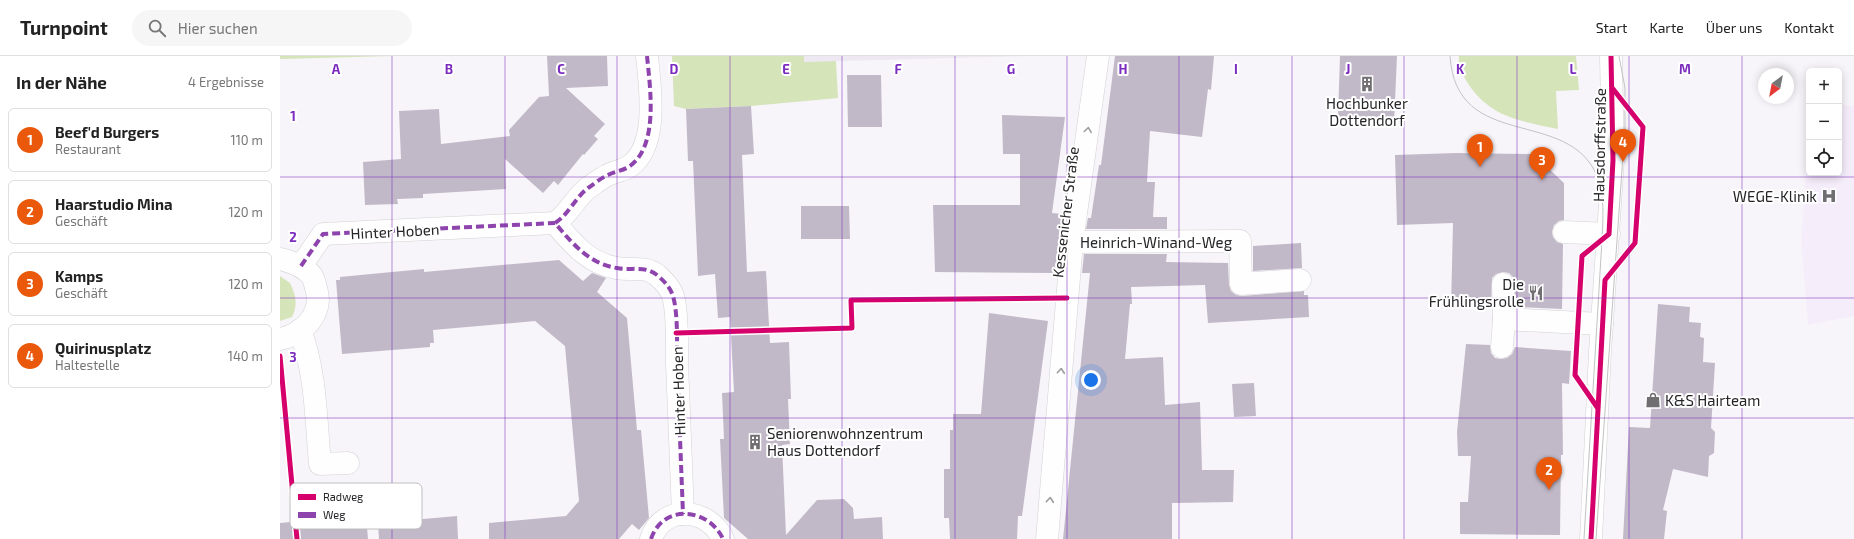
<!DOCTYPE html>
<html lang="de">
<meta charset="utf-8">
<style>
body{margin:0;font-family:"Exo 2",sans-serif;background:#f6f6f6;color:#222}
.controls{position:absolute;right:12px;top:12px;display:grid;overflow:hidden;border-radius:6px;box-shadow:0 2px 10px #0003}
.controls button{width:36px;height:36px;display:grid;place-items:center;padding:0;border:0;border-bottom:1px solid #e0e0e0;background:#fff;color:#222;font:20px sans-serif}
.compass{position:absolute;left:1478px;top:12px;width:36px;height:36px;border-radius:50%;background:#fff;box-shadow:0 2px 10px #0003;rotate:212deg}
.you{position:absolute;left:811px;top:324px;width:14px;height:14px;margin:-10px;border:3px solid #fff;border-radius:50%;background:#1a73e8;box-shadow:0 0 0 6px #1a73e833}
.badge{display:grid;place-items:center;width:26px;height:26px;border-radius:50%;background:#ea580c;color:#fff;font-size:13px;font-weight:700}
.pin{position:absolute;translate:-50% -33px;filter:drop-shadow(0 1px 2px #0008)}
.pin::after{content:'';position:absolute;top:21px;width:14px;height:12px;background:inherit;clip-path:polygon(0 0,100% 0,50% 100%)}
.list{margin:0;padding:0;list-style:none}
h2{display:flex;justify-content:space-between;align-items:center;height:52px;margin:0;padding:0 16px;font-size:17px}
h2 small{font-size:13px;font-weight:400;color:#767676}
.list li{display:grid;grid-template-columns:26px 1fr auto;gap:12px;align-items:center;box-sizing:border-box;height:64px;margin:0 8px 8px;padding:0 8px;border:1px solid #e0e0e0;border-radius:6px}
.list b{display:block;font-size:15px;white-space:nowrap}
.list p{margin:0;font-size:13px;white-space:nowrap;color:#767676}
.list em{font-size:13px;font-style:normal;color:#767676}
.icon{flex:none;width:22px;height:22px;fill:none;stroke:currentColor;stroke-width:2;stroke-linecap:round;stroke-linejoin:round}
.map{position:relative;flex:none;width:1574px;height:483px;overflow:hidden}
header{display:flex;align-items:center;gap:24px;box-sizing:border-box;height:56px;padding:0 20px;background:#fff;border-bottom:1px solid #e0e0e0}
header strong{font-size:19px}
nav{display:flex;gap:22px;margin-inline-start:auto;font-size:14px}
.search{width:280px;height:36px;background:#f6f6f6;display:flex;align-items:center;gap:10px;box-sizing:border-box;padding:0 14px;border-radius:22px;color:#767676;font-size:15px}
main{display:flex}
aside{flex:1;background:#fff}
.map>svg:first-child{display:block}
.built{fill:#ede8f1}
.medical{fill:#f5edfa}
.green{fill:#d6e4ba}
.building{fill:#c2b9c8}
.lines{fill:none;stroke-linecap:round;stroke-linejoin:round}
.minor-casing{stroke:#d2d1d4;stroke-width:23}
.major-casing{stroke:#d2d1d4;stroke-width:23}
.minor{stroke:#fefefe;stroke-width:22}
.major{stroke:#fefefe;stroke-width:22}
.tram{stroke:#c3c3c3;stroke-width:1}
.quiet{stroke:#8e44ad;stroke-width:4;stroke-dasharray:8 4;stroke-linecap:butt}
.cycleway-casing{stroke:#fff;stroke-width:8}
.cycleway{stroke:#d6006c;stroke-width:5}
.oneway{stroke:#9d9c9e}
.grid{fill:none;stroke:#7b2cbf;stroke-width:1;stroke-opacity:0.55}
.labels{text-anchor:middle;dominant-baseline:central;stroke-width:4;stroke-linejoin:round;paint-order:stroke}
.poi-label{font-size:15px;fill:#272528;stroke:#fff;text-anchor:end}
.street-label{font-size:15px;fill:#272528;stroke:#fff}
.key{fill:#fff;stroke:#bebebe;stroke-width:1}
.key-label{font-size:11px;fill:#272528}
.grid-label{font-size:13px;text-anchor:middle;font-weight:bold;fill:#7b2cbf;stroke:#fff;stroke-width:4;stroke-linejoin:round;paint-order:stroke}
</style>
<header>
<strong>Turnpoint</strong>
<div class="search"><svg class="icon" aria-label="search" viewBox="0 0 24 24"><circle cx="10" cy="10" r="6"/><path d="M15 15l6 6"/></svg>Hier suchen</div>
<nav><a>Start</a><a>Karte</a><a>Über uns</a><a>Kontakt</a></nav>
</header>
<main>
<aside>
<h2>In der Nähe<small>4 Ergebnisse</small></h2>
<ul class="list">
<li><span class="badge">1</span><div><b>Beef'd Burgers</b><p>Restaurant</p></div><em>110 m</em></li>
<li><span class="badge">2</span><div><b>Haarstudio Mina</b><p>Geschäft</p></div><em>120 m</em></li>
<li><span class="badge">3</span><div><b>Kamps</b><p>Geschäft</p></div><em>120 m</em></li>
<li><span class="badge">4</span><div><b>Quirinusplatz</b><p>Haltestelle</p></div><em>140 m</em></li>
</ul>
</aside>
<div class="map">
<svg width="1574" height="483" viewBox="0 0 1574 483">
<rect width="100%" height="100%" fill="#f7f5f9"/>
<!-- built -->
<path class="built" d="M524,0H748L524,6Z"/>
<!-- medical -->
<path class="medical" d="M1559,49L1574,50V260L1528,269L1521,185L1529,76V117H1559Z"/>
<!-- green -->
<g class="green">
<path d="M0,0H113L0,3Z"/>
<path d="M392,0H524V6L556,5L558,42L471,50L406,53L394,50Z"/>
<path d="M1179,0H1296L1299,34L1276,35L1278,73C1240,65 1209,61 1187,26C1182,17 1178,10 1179,0Z"/>
<path d="M0,220L10,227C16,239 18,249 12,261L0,265Z"/>
</g>
<!-- building -->
<g class="building">
<path d="M267,0H327L328,30L286,32L325,68L314,80L318,83L304,99L303,98L278,129L274,125L263,137L225,103L226,133L143,138V142L117,143L118,148L85,149L83,106L121,103L119,55L159,53L161,88L230,80L229,74L259,41L269,40Z"/>
<path d="M835,0H934L931,34L928,33L922,81L870,75L867,126H875L873,161H887V173H806L808,162H811L819,109H821Z"/>
<path d="M1060,0H1117L1114,68L1078,66L1079,61H1058Z"/>
<path d="M567,19H601L602,71H568Z"/>
<path d="M471,50L474,98L462,99L467,216L486,215L490,287L509,286L511,343H508L510,388L502,389L506,479L537,444L564,443L573,452L574,463L602,461L603,483H468L444,462L440,383H444L442,337L454,336L450,261L438,262L435,218L418,220L413,105H408L406,53Z"/>
<path d="M722,59L785,61L772,157L783,158L777,217L655,216L653,149H740V98H723Z"/>
<path d="M1176,97L1253,98L1284,127V164L1279,165L1274,169L1272,176L1273,181L1277,186L1283,188L1282,253L1236,251L1234,222L1229,217L1223,216L1216,218L1212,222L1211,252H1171L1173,167L1117,169L1115,99Z"/>
<path d="M521,150H569L570,183H521Z"/>
<path d="M1021,187L1022,212L973,215V190Z"/>
<path d="M804,198H887L886,206L948,207L949,229L951,235L956,239L962,240L1024,235V239H1028L1029,261L928,267L925,229L851,231L852,248H850L845,303L883,301L885,349L920,346L922,414H954L953,446L892,447V483H783L810,217H802Z"/>
<path d="M279,204L303,225L312,217L326,222L317,236L347,262L357,374H361L369,462L359,474L352,468L339,483H209V467L286,460L299,445L285,290L255,265L153,274L154,287H150V291L62,298L56,224H60V221L91,218L144,213V216Z"/>
<path d="M1378,248L1410,251L1409,266L1421,267L1420,281L1424,282L1423,306L1435,307L1431,372L1435,376L1434,397L1429,400L1428,421L1393,413L1383,454L1387,455L1384,483H1343L1349,371L1370,372Z"/>
<path d="M709,257L768,265L742,460H738L737,483H670L669,462H664V413H670V374H673V358H701Z"/>
<path d="M1186,288L1210,289L1211,297L1215,302L1221,303L1227,302L1232,298L1235,291L1291,295L1289,328L1282,327L1283,399H1281L1280,479L1180,478V446H1188L1191,400H1178L1177,376Z"/>
<path d="M974,327L976,360L954,361L952,328Z"/>
<path d="M86,459L88,483H0V467Z"/>
<path d="M177,460L178,483H99L98,467Z"/>
</g>
<g class="lines">
<!-- minor casing -->
<g class="minor-casing">
<g id="minor">
<path d="M367,0C370,31 379,89 350,110C343,115 335,115 328,119C321,122 314,128 308,132C295,142 289,158 275,167C292,187 309,208 337,212C351,215 364,209 377,219C384,225 390,231 393,240C398,257 397,288 397,307C399,357 401,407 403,458"/>
<path d="M1284,176L1329,178"/>
<path d="M792,186L960,185L961,228L1020,224"/>
<path d="M0,203C12,206 24,210 32,220C34,223 35,228 36,232C44,257 24,278 0,283"/>
<path d="M21,210L43,178L275,167"/>
<path d="M1223,228L1224,263L1322,268"/>
<path d="M20,274C36,316 36,364 40,408L68,407"/>
<path d="M1222,291L1224,263"/>
<path d="M371,483C383,447 429,452 443,483"/>
<path d="M767,483L792,186L818,0"/>
</g>
</g>
<!-- major casing -->
<g class="major-casing">
<path id="major" d="M1311,483L1320,296L1333,104L1331,0"/>
</g>
<!-- minor -->
<use href="#minor" class="minor"/>
<!-- major -->
<use href="#major" class="major"/>
<!-- tram -->
<g class="tram">
<path d="M1170,0C1176,97 1288,50 1317,120C1325,140 1323,163 1322,184L1304,483"/>
<path d="M1316,483L1345,71V32L1339,0"/>
</g>
<!-- quiet -->
<g class="quiet">
<path d="M367,0C370,31 379,89 350,110C343,115 335,115 328,119C321,122 314,128 308,132C295,142 289,158 275,167C292,187 309,208 337,212C351,215 364,209 377,219C384,225 390,231 393,240C398,257 397,288 397,307C399,357 401,407 403,458"/>
<path d="M21,210L43,178L275,167"/>
<path d="M371,483C383,447 429,452 443,483"/>
</g>
<!-- cycleway casing -->
<g class="cycleway-casing">
<g id="cycleway">
<path d="M396,277L572,272L571,244L787,242"/>
<path d="M0,300L17,483"/>
<path d="M1317,351L1295,319L1302,200L1329,178L1333,104L1331,0"/>
<path d="M1311,483L1325,224L1355,187L1363,71L1333,33"/>
</g>
</g>
<!-- cycleway -->
<use href="#cycleway" class="cycleway"/>
</g>
<!-- one-way arrows -->
<defs><path id="oneway-chevron" d="M-2-3.5L2.5 0L-2 3.5" fill="none" stroke-width="1.6" stroke-linecap="round" stroke-linejoin="round"/></defs>
<g class="oneway">
<use href="#oneway-chevron" transform="translate(808 74) rotate(-82)"/>
<use href="#oneway-chevron" transform="translate(781 315) rotate(-85)"/>
<use href="#oneway-chevron" transform="translate(770 444) rotate(-85)"/>
</g>
<!-- grid -->
<path class="grid" d="M112,0V483M225,0V483M337,0V483M450,0V483M562,0V483M675,0V483M787,0V483M899,0V483M1012,0V483M1124,0V483M1237,0V483M1349,0V483M1462,0V483M0,121H1574M0,242H1574M0,362H1574"/>
<!-- icons -->
<defs>
<g id="building-bare" transform="scale(1.2)"><path d="M-4-6H4V6H1V3H-1V6H-4ZM-2.5-4.3h1.7v1.8h-1.7ZM.8-4.3h1.7v1.8H.8ZM-2.5-1h1.7V.8h-1.7ZM.8-1h1.7V.8H.8Z" fill="#706e71" stroke="#fff" stroke-width="2.5" paint-order="stroke"/></g>
<g id="hospital-bare" transform="scale(1.2)"><path d="M-5-5h3v3.5h4V-5h3V5h-3V1.5h-4V5h-3Z" fill="#706e71" stroke="#fff" stroke-width="2.5" paint-order="stroke"/></g>
<g id="restaurant-bare" transform="scale(1.2)"><path d="M-5-6h1v4h1v-4h1v4h1v-4h1v5L-1.5 .5V6h-2V.5L-5-1ZM5-6V6H3V1.5H1.5Q1.5-4 5-6Z" fill="#706e71" stroke="#fff" stroke-width="2.5" paint-order="stroke"/></g>
<g id="shop-bare" transform="scale(1.2)"><path d="M-5-2.5h2.3a2.7 3.5 0 0 1 5.4 0H5L5.5 6h-11ZM-1.5-2.5h3a1.5 2.3 0 0 0-3 0Z" fill="#706e71" stroke="#fff" stroke-width="2.5" paint-order="stroke"/></g>
</defs>
<g fill-rule="evenodd">
<use href="#building-bare" x="1087" y="28"/>
<use href="#hospital-bare" x="1549" y="140"/>
<use href="#restaurant-bare" x="1256" y="237"/>
<use href="#shop-bare" x="1373" y="344"/>
<use href="#building-bare" x="475" y="386"/>
</g>
<g class="labels">
<!-- poi labels -->
<g class="poi-label">
<text x="1087" y="47" text-anchor="middle">Hochbunker<tspan x="1087" dy="17">Dottendorf</tspan></text>
<text x="1537" y="140">WEGE-Klinik</text>
<text x="1244" y="228">Die<tspan x="1244" dy="17">Frühlingsrolle</tspan></text>
<text x="1385" y="344" text-anchor="start">K&amp;S Hairteam</text>
<text x="487" y="377" text-anchor="start">Seniorenwohnzentrum<tspan x="487" dy="17">Haus Dottendorf</tspan></text>
</g>
<!-- street labels -->
<g class="street-label">
<text transform="translate(1319 89) rotate(-89)">Hausdorffstraße</text>
<text transform="translate(785 156) rotate(-83)">Kessenicher Straße</text>
<text transform="translate(115 175) rotate(-3)">Hinter Hoben</text>
<text x="876" y="186">Heinrich-Winand-Weg</text>
<text transform="translate(398 335) rotate(-92)">Hinter Hoben</text>
</g>
</g>
<!-- legend -->
<rect x="10" y="427" width="132" height="46" rx="6" class="key"/>
<rect x="18" y="438" width="18" height="6" fill="#d6006c"/>
<rect x="18" y="456" width="18" height="6" fill="#8e44ad"/>
<g class="key-label">
<text x="43" y="445">Radweg</text>
<text x="43" y="463">Weg</text>
</g>
<g class="grid-label">
<text x="56" y="18">A</text>
<text x="169" y="18">B</text>
<text x="281" y="18">C</text>
<text x="394" y="18">D</text>
<text x="506" y="18">E</text>
<text x="618" y="18">F</text>
<text x="731" y="18">G</text>
<text x="843" y="18">H</text>
<text x="956" y="18">I</text>
<text x="1068" y="18">J</text>
<text x="1180" y="18">K</text>
<text x="1293" y="18">L</text>
<text x="1405" y="18">M</text>
<text x="13" y="65">1</text>
<text x="13" y="186">2</text>
<text x="13" y="306">3</text>
</g>
</svg>
<div class="controls">
<button>+</button>
<button>−</button>
<button><svg class="icon" aria-label="locate" viewBox="0 0 24 24"><circle cx="12" cy="12" r="6"/><path d="M12 2v4M12 18v4M2 12h4M18 12h4"/></svg></button>
</div>
<svg class="compass" viewBox="-18 -18 36 36"><path d="M0-13l5 13h-10z" fill="#e53935"/><path d="M0 13l5-13h-10z" fill="#767676"/></svg>
<div class="you"></div>
<div class="pin badge" style="left:1200px;top:111px">1</div>
<div class="pin badge" style="left:1269px;top:434px">2</div>
<div class="pin badge" style="left:1262px;top:124px">3</div>
<div class="pin badge" style="left:1343px;top:106px">4</div>
</div>
</main>
